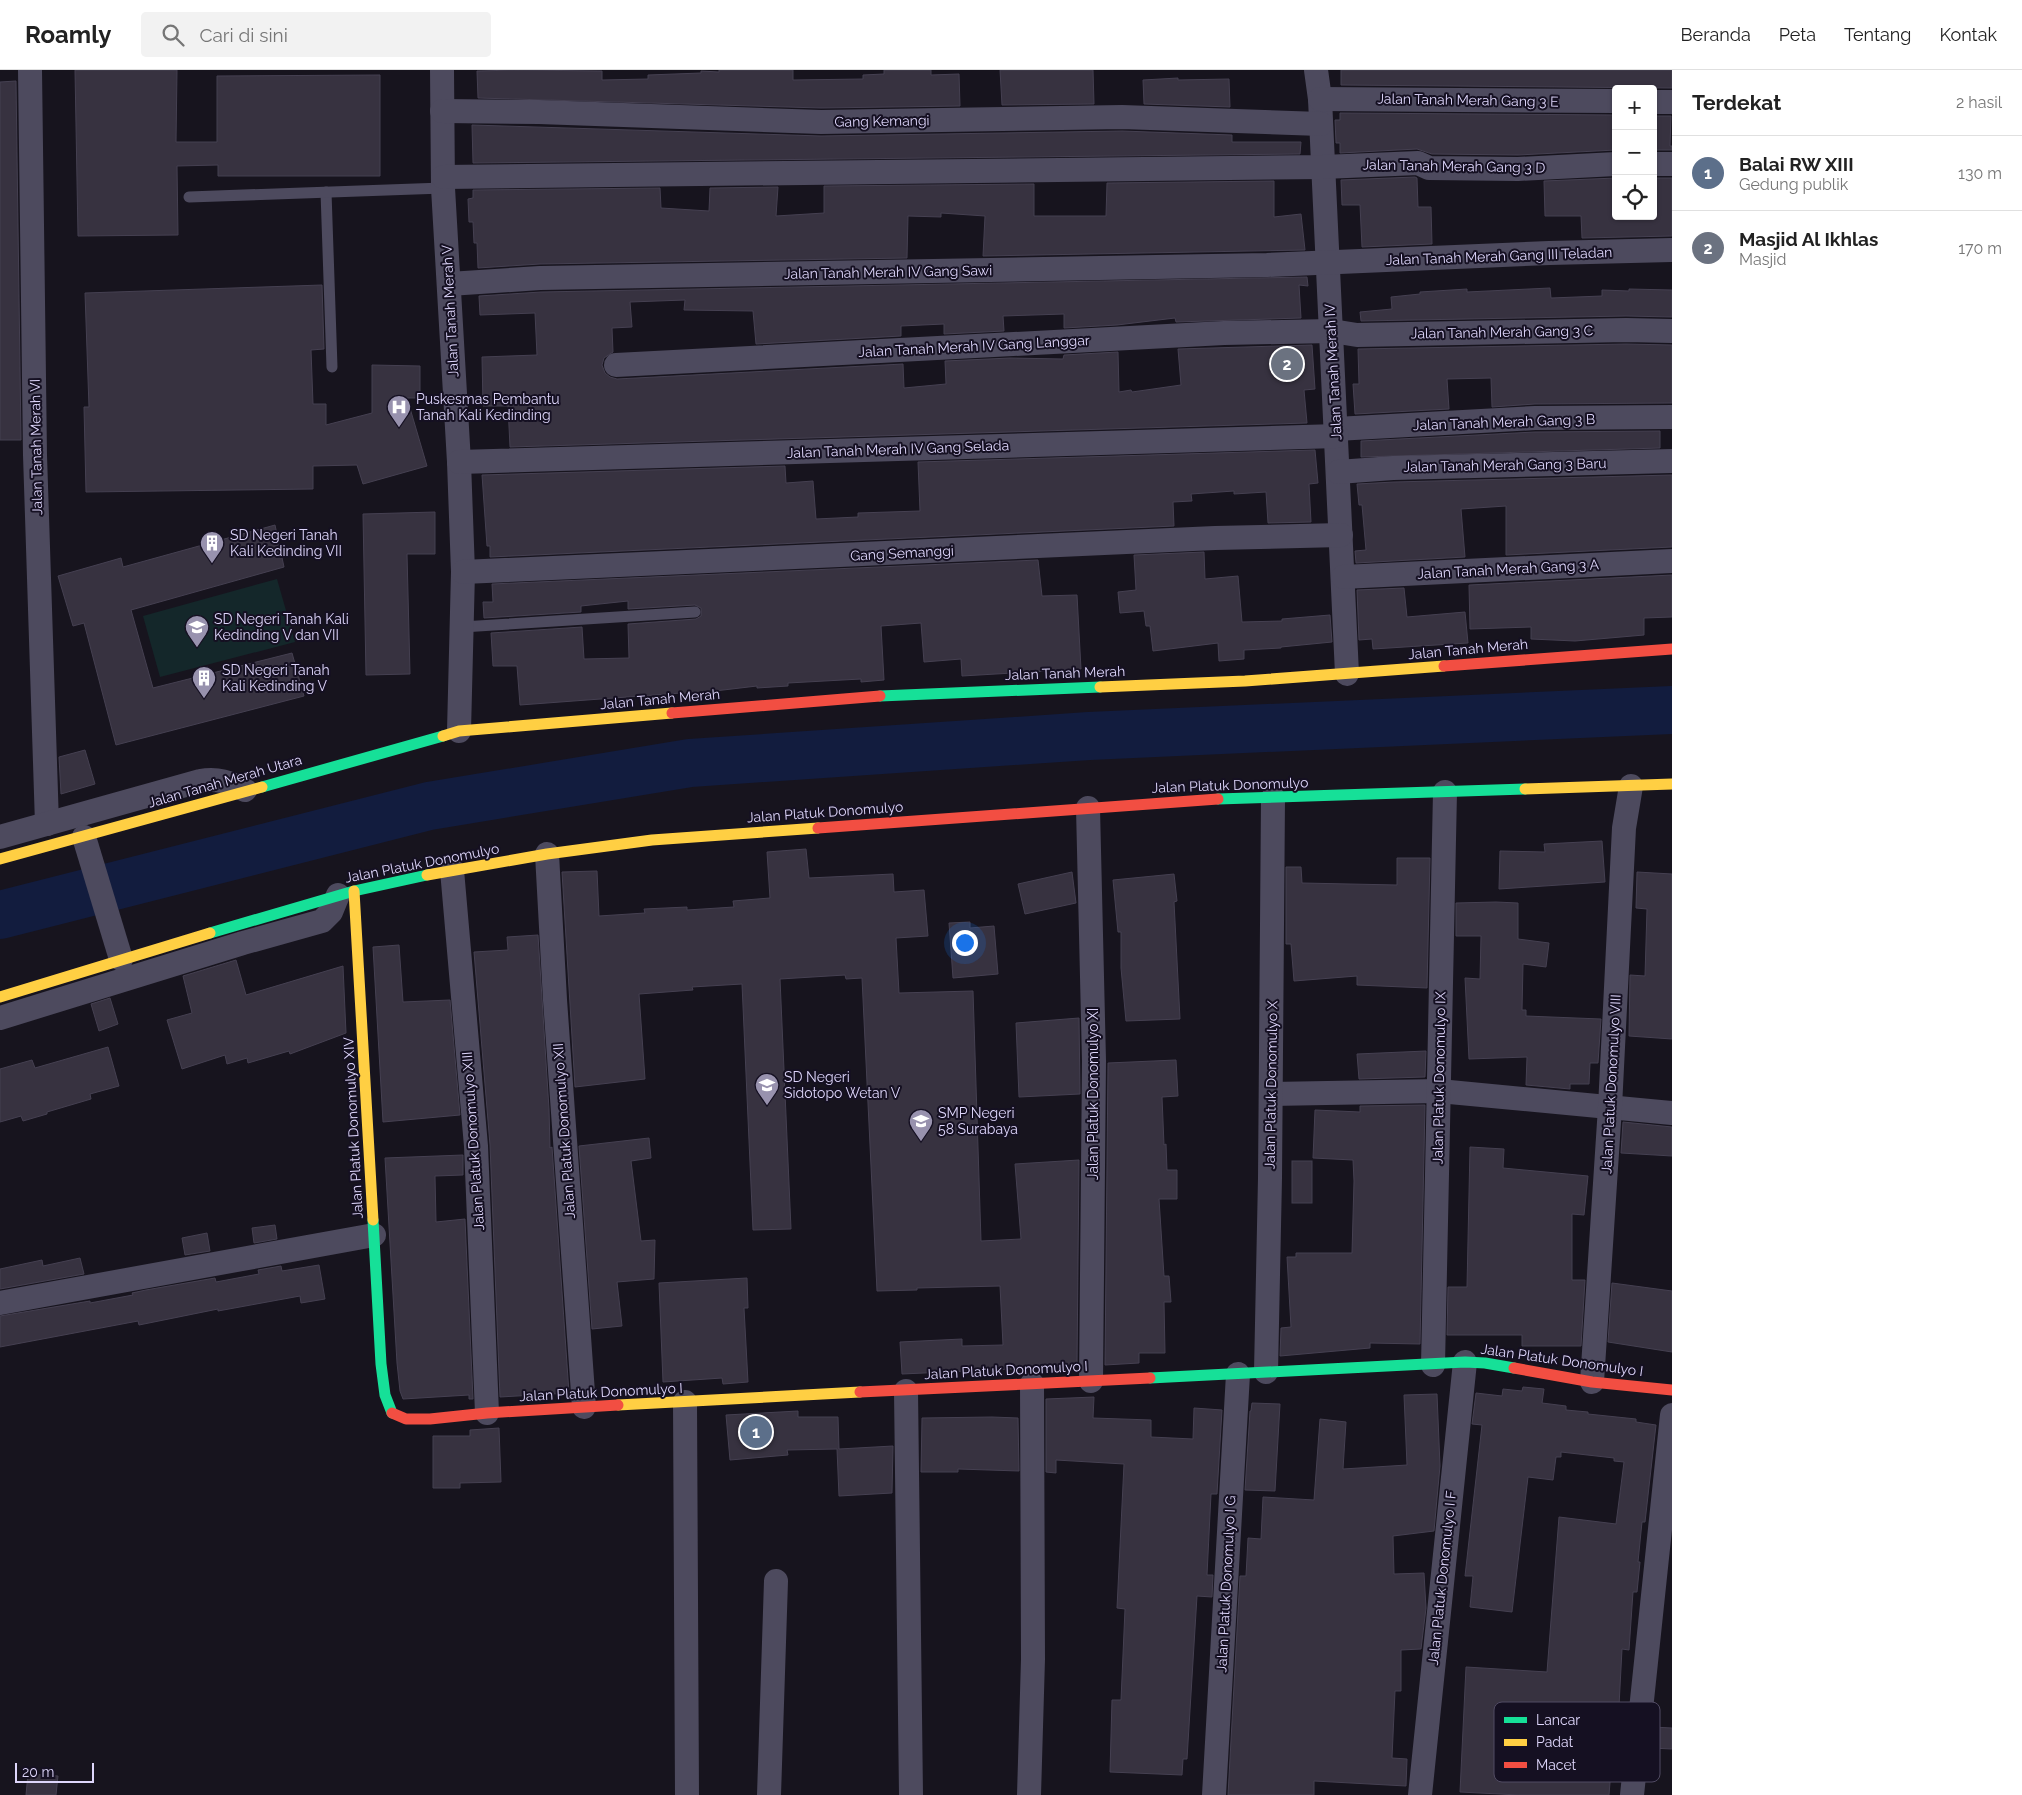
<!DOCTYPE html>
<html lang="id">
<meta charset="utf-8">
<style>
body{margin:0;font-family:Raleway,sans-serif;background:#f2f2f2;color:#222}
.controls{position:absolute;right:15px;top:15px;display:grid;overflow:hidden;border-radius:5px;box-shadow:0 1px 4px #0004}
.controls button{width:45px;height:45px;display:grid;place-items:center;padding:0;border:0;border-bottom:1px solid #e0e0e0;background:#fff;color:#222;font:25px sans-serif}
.scale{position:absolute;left:15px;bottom:12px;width:79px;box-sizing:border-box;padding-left:5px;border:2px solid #ded6fb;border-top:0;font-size:14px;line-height:18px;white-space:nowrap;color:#ded6fb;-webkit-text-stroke:4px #151022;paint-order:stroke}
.you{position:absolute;left:964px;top:872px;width:18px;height:18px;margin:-12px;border:4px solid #fff;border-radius:50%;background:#1a73e8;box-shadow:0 0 0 8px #1a73e833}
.badge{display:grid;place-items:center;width:32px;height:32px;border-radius:50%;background:#575461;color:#fff;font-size:16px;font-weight:700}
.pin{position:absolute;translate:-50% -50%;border:2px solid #fff;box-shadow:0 1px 5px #0006}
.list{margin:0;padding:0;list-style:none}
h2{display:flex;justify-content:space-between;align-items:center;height:65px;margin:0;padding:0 20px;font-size:21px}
h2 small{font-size:16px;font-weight:400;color:#767676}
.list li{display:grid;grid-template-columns:32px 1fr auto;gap:15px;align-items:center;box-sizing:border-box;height:75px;padding:0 20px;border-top:1px solid #e0e0e0}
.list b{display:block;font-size:19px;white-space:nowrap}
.list p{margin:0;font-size:16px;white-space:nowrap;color:#767676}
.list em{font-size:16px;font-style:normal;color:#767676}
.icon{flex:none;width:28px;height:28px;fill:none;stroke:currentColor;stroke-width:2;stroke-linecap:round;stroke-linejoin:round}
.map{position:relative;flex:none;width:1672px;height:1725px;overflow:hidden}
header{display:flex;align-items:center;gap:30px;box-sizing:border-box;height:70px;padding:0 25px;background:#fff;border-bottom:1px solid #e0e0e0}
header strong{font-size:24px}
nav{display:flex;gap:28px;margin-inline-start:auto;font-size:18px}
.search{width:350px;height:45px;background:#f2f2f2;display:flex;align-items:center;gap:12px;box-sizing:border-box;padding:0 18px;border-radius:5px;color:#767676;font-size:19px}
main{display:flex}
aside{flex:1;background:#fff}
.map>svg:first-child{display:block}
.green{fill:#14272a}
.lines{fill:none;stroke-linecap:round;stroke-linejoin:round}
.river{stroke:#121c3e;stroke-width:48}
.building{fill:#373240;stroke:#454051}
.lane{stroke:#4d4a5e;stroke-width:11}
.street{stroke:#4d4a5e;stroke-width:24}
.fast{stroke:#16e098;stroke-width:11}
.slow{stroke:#ffcf43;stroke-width:11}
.jam{stroke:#f24e42;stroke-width:11}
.labels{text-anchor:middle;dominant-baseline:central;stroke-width:4;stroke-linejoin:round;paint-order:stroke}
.street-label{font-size:14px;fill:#ded6fb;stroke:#151022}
.poi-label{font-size:14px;fill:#ded6fb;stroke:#151022;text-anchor:start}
.key{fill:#151022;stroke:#514b63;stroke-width:1}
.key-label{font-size:14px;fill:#ded6fb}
</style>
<header>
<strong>Roamly</strong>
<div class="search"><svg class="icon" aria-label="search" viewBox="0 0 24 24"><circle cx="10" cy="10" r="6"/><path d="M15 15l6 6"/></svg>Cari di sini</div>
<nav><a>Beranda</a><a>Peta</a><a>Tentang</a><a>Kontak</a></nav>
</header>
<main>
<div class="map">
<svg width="1672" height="1725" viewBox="0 0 1672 1725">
<rect width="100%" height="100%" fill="#17141e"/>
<!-- green -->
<path class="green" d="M277,509L295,572L160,607L143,546Z"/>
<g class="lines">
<!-- river -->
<path class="river" d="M0,845L429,736L690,693L1089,666L1672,640"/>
</g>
<!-- building -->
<g class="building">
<path d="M75,0H177L176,72H217V6L380,5V106H218V95L177,96L178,165L78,166Z"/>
<path d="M516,0L602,1V10L648,9V5L701,3V1L719,2V0H793V10L863,9V5L884,4V0H931V5L959,4L960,36L821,38L478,28L477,1Z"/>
<path d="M1000,0H1093L1094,34L1002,35Z"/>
<path d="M1341,0H1672V18L1341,15Z"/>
<path d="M1178,8V10L1229,9L1230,37L1144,34L1143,10Z"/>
<path d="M16,11L21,370H0V12Z"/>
<path d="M1340,43L1616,45V80L1518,85L1432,84L1417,79L1340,83V73H1336L1335,50H1340Z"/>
<path d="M1653,46H1671L1670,76H1672V80H1653Z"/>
<path d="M472,55L821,66L1122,61L1232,65V72H1301L1300,84L473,93Z"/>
<path d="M1415,107L1417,108L1418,137H1431L1432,174L1362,177L1360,135H1342L1341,110Z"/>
<path d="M1616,108V146H1653V108H1672V166L1582,168L1581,146H1545L1544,111Z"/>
<path d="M1274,111V147L1301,144L1305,180L983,186L985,146L941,143V147L908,146L907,188L540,194L478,198L477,173H474L473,152H469L468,129L473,128V120L660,118L661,138L709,141L710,118L778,117L776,146L824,143V116L1034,114V146H1106L1107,113Z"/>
<path d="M1307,207L1308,216L1299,215L1301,248L1176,252L1175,248L1117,255L1064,258V244L1003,246L1004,261L944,264V254L901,256V266L756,274L753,241L684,240L685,230L630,232L632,257L612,258L613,282L604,288L602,295L605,303L610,307L617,309L903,294L904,318L946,314L945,291L1010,288L1063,289L1064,285L1118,282L1119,322L1131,320L1132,322L1181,315L1178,279L1312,275L1315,319L1304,320L1307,353L510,377L508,336H483L482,287L537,285L535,243L480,245L479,226L541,222Z"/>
<path d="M322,215L324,279L311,280L313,334H326V355L372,343V295L420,296V328H407L427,396L363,414L357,395L313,396V419L86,422L84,337H89L85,223Z"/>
<path d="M1550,218L1551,228L1602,226V220L1629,221V219L1672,220V247L1626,246L1361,251L1360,242L1392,239L1391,227L1420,224V222L1467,219V222Z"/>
<path d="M1626,274L1672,275V333L1535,334L1492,337L1491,308L1447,309L1449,339L1355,344L1353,314H1359L1358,279Z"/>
<path d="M1660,361V378L1361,387V371L1535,362Z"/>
<path d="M1315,380L1318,413L1309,414L1311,452L1268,453L1266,422L1234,424V421L1191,424L1192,431L1173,432L1174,456L490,487V476H487L482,405L785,396L786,413L813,411L816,449L858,447V443L920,441L918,392Z"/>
<path d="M1672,405V477L1506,485V436L1461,439L1465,487L1356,493L1355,481L1366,480L1362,435H1359L1357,414L1394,412Z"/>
<path d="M435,442V484H407L410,604L366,605L363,444Z"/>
<path d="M275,455L284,497L131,540L153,618L292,583L304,626L116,675L84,553L73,556L58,506L121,488L123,497Z"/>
<path d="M1204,482L1205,509L1238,506L1242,552L1282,551V549L1330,545L1332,572L1281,577V578L1244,580V589L1219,591L1218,573L1153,581L1150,556H1146L1144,541L1120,543L1118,522L1136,520L1134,485Z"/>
<path d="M1038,490L1042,526L1077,525L1081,599L962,606L961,589L924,592L921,553L881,556L884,610L861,612V609L788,613V616L757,618V616L681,625V623L520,635L517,596H493L491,563L582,557L584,589L629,588L628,554L696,549L701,546V538L695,535L628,539V531L581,536V542L484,548L483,532H493L492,514Z"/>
<path d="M1672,505V547L1644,548V565L1575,571L1531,569V557L1470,559L1469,515Z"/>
<path d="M1404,518L1407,547L1465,542L1468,573L1373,579L1372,569L1359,570L1357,520Z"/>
<path d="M85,680L95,714L61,724L59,687Z"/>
<path d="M1602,771L1605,812L1499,819L1500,781L1545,782L1544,774Z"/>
<path d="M806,779L809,808L893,804L894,822L924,820L928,866L896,868L899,923L973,921L981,1171L1021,1169L1015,1094L1079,1090L1077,1296L902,1304L900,1272L962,1269V1276L1003,1275L1000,1216L917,1218V1220L877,1221L862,908L846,909L845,905L780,909L791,1159L753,1160L742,914L692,917L693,920L639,924L645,1009L575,1017L562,802L597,801L599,846L645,843L644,839L687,837V840L734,837L733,831L770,828L767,782Z"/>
<path d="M1397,788H1430L1427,918L1357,915V906L1294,911L1291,874H1286V797H1301L1302,813L1397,815Z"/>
<path d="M1072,802L1076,833L1025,844L1018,814Z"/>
<path d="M1637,802L1672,804V969L1629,966L1630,905L1645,906L1647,839L1636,838Z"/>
<path d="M1174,804L1177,831L1174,832L1180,949L1126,951L1121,898V862H1118L1113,810Z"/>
<path d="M1496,832L1518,833V869L1549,873L1546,897L1523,894L1522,940H1526V946L1601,949L1598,993H1590L1589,1014H1570V1019L1526,1015L1527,987L1469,989L1465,908L1480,909L1481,866H1456V833Z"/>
<path d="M970,852V858L994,856L998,904L953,908L949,853Z"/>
<path d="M538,865L549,1039L550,1078L552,1077L569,1323L500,1327L490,1075L474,882L508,880L507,867Z"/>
<path d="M399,875L403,932L450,930L460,1045L383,1052L373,877Z"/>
<path d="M236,890L246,925L343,896L346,963L290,984L289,981L248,993L247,988L227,994L225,985L182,999L167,950L192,943L183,906Z"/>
<path d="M110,928L118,954L99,961L91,934Z"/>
<path d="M1079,948L1080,1024L1019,1027L1016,953Z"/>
<path d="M108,977L119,1016L90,1024L91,1029L47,1042V1044L23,1051L21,1046L0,1052V999L32,990L35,998Z"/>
<path d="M1426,981L1425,1007L1359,1009L1357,984Z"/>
<path d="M1176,990L1178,1026L1162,1027L1164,1075L1166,1074L1167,1100H1177V1129H1159L1164,1206H1169L1171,1232H1164L1165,1283H1139V1293L1105,1295L1108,993Z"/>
<path d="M1425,1035L1420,1274L1370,1273V1278L1280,1286L1281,1258L1291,1257L1287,1187H1296V1183H1352L1354,1111L1353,1090L1313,1088L1315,1040L1360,1042V1036Z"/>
<path d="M1623,1052L1672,1057V1086L1621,1083Z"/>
<path d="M649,1068L651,1088L631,1091L641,1171L655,1170L654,1209L617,1212L622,1256L592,1259L579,1076Z"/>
<path d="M1470,1077L1504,1079L1503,1098L1588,1106L1584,1145L1572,1144V1210H1585L1581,1276H1522V1265H1447L1448,1217H1467Z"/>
<path d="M463,1085V1105L435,1106L436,1152L465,1149L473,1329H469V1325L403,1329L400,1321L397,1293L385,1088Z"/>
<rect x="1292" y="1091" width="20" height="42"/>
<path d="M275,1155L277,1169L254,1173L252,1158Z"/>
<path d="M207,1163L210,1181L185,1185L182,1168Z"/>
<path d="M80,1188L84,1204L0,1219V1199L42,1190L43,1196Z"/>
<path d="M319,1195L325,1229L301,1233L300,1226L218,1241V1239L139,1255L138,1251L0,1277V1246L90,1231V1233L133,1225L132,1223L146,1220L215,1208L216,1212L259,1204L258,1200L281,1196L282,1201Z"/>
<path d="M747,1208L748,1238H744L748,1312L723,1314L722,1308L663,1312L659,1213Z"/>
<path d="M1612,1213L1672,1221V1282L1608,1272Z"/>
<path d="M1523,1317L1544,1319L1542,1333L1566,1336V1340L1588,1342V1344L1636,1349V1352L1656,1355L1645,1452H1642L1638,1492H1640L1637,1522H1633L1629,1580L1622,1579L1618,1655H1626L1623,1676L1613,1675L1609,1725H1519L1460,1722L1466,1597L1547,1602L1559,1447L1616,1454L1624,1392L1614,1391V1388L1561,1382V1387H1556L1553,1410L1528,1407L1512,1542L1470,1537L1473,1506H1465L1482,1355L1472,1354L1476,1323L1502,1326L1503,1319L1522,1321Z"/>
<path d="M1437,1324L1440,1396L1434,1461L1393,1466L1394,1504L1424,1503L1426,1538L1421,1579L1401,1580V1621H1395L1392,1688L1407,1689L1406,1716L1314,1711V1725H1228L1240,1506H1246L1248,1468L1261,1469L1263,1427L1314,1430L1320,1349L1346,1352L1343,1399L1407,1395L1404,1325Z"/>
<path d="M1094,1327L1093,1348L1151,1350V1367L1193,1369L1194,1338L1222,1340L1217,1424H1211L1207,1505H1213L1212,1527L1197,1526L1187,1689H1183L1182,1705L1110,1702L1112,1630H1121L1125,1539L1117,1538L1124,1394L1056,1390V1403L1046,1402V1329Z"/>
<path d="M1252,1333L1280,1334L1275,1421L1245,1420L1250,1341H1251Z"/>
<path d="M798,1341V1347H838L839,1379L893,1376L892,1423L839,1426L837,1379L787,1380L788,1385L730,1390L726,1345Z"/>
<path d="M992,1347L1018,1348L1019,1401L958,1399V1402H921L922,1348Z"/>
<path d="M499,1358L501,1412L460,1413V1418H433V1366H470V1360Z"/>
<path d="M1653,1657L1672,1658V1679L1651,1678Z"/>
<path d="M28,1704L58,1706L56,1725H26Z"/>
</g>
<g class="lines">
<!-- lane -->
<g class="lane">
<path d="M326,122L332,297"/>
<path d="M189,127L443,118"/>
<path d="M462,557L695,542"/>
</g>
<!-- street -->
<g class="street">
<path d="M30,0L35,385L47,754"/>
<path d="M442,0L443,118L459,392L463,502L459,661"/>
<path d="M1316,0L1320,29L1347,604"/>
<path d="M1320,29L1616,31"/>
<path d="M1653,32H1672"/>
<path d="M442,41L539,42L821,52L1122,47L1321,54"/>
<path d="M1653,94H1672"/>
<path d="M443,107L1323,97L1418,93L1429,98L1518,99L1616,94"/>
<path d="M449,214L540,208L1267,195L1549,183L1672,180"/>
<path d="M616,295L1224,263L1332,261L1357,265L1626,260L1672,261"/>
<path d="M1336,359L1535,348L1672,347"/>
<path d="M459,392L1337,366"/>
<path d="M1338,402L1393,398L1672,391"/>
<path d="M463,502L1215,468L1341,465"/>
<path d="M1343,507L1672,491"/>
<path d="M1088,738L1094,991L1091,1311"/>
<path d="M0,767L200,711C218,708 229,712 245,720"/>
<path d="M84,767L121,889"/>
<path d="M547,784L555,930L584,1337"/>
<path d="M452,800L476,1076L487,1343"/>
<path d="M0,948L243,873L322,851L331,842L338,825"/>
<path d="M1271,1024L1439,1021L1672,1043"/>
<path d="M0,1233L374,1165"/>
<path d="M1433,1295L1445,722"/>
<path d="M1266,1302L1270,1108L1273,728"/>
<path d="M1592,1312L1610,1037L1624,758L1631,716"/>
<path d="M906,1321L911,1725"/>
<path d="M685,1332L687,1725"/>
<path d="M769,1725L776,1511"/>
<path d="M1029,1725L1033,1589L1032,1314"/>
<path d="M1214,1725L1238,1304"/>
<path d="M1420,1725L1465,1292"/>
<path d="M1632,1725L1672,1345"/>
</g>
<!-- fast -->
<g class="fast">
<path d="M880,626L1100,617"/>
<path d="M262,717L443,666"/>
<path d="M1218,729L1525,719"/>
<path d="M210,863L354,821L427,805"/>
<path d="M373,1150L381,1294L385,1325L392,1343"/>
<path d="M1150,1308L1465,1292L1485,1293L1514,1298"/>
</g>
<!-- slow -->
<g class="slow">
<path d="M1100,617L1245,611L1444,596"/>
<path d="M443,666L459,661L672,643"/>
<path d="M1525,719L1672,714"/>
<path d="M0,789L262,717"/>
<path d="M427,805L547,784L652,770L818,758"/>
<path d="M354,821L373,1150"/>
<path d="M0,927L210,863"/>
<path d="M618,1335L860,1322"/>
</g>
<!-- jam -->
<g class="jam">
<path d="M1444,596L1672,579"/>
<path d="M672,643L880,626"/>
<path d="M818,758L1218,729"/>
<path d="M1514,1298L1592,1312L1672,1320"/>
<path d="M860,1322L1150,1308"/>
<path d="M392,1343L406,1349H430L487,1343L618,1335"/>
</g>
</g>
<!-- icons -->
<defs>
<g id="hospital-pin" transform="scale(1.25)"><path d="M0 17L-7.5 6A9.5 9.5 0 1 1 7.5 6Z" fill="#9892ae" stroke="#151022"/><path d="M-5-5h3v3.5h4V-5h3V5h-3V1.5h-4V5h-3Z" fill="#fff"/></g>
<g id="building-pin" transform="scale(1.25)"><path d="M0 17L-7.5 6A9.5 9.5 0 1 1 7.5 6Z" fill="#9892ae" stroke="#151022"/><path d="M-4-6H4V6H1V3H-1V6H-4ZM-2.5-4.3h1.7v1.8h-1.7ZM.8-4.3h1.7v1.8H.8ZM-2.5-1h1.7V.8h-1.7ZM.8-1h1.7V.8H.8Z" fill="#fff"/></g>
<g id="school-pin" transform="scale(1.25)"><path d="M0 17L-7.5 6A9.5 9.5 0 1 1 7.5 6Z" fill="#9892ae" stroke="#151022"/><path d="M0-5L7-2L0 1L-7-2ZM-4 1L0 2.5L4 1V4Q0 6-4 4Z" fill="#fff"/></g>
</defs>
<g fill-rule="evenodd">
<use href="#hospital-pin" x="399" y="337"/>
<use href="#building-pin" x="212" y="473"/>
<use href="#school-pin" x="197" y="557"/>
<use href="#building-pin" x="204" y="608"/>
<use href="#school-pin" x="767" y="1015"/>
<use href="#school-pin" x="921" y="1051"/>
</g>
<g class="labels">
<!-- street labels -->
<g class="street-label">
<text transform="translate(1468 30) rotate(1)">Jalan Tanah Merah Gang 3 E</text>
<text transform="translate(882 51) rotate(-1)">Gang Kemangi</text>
<text transform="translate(1454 96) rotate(1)">Jalan Tanah Merah Gang 3 D</text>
<text transform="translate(1499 186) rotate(-2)">Jalan Tanah Merah Gang III Teladan</text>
<text transform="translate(888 202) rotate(-1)">Jalan Tanah Merah IV Gang Sawi</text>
<text transform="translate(450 241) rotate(-93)">Jalan Tanah Merah V</text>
<text transform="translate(1502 262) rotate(-1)">Jalan Tanah Merah Gang 3 C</text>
<text transform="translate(974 276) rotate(-3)">Jalan Tanah Merah IV Gang Langgar</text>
<text transform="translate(1333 302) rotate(-93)">Jalan Tanah Merah IV</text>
<text transform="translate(1504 352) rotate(-2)">Jalan Tanah Merah Gang 3 B</text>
<text transform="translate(36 377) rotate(-91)">Jalan Tanah Merah VI</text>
<text transform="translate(898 379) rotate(-2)">Jalan Tanah Merah IV Gang Selada</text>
<text transform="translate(1505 395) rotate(-1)">Jalan Tanah Merah Gang 3 Baru</text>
<text transform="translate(902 483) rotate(-3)">Gang Semanggi</text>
<text transform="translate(1508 499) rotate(-3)">Jalan Tanah Merah Gang 3 A</text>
<text transform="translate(1468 579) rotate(-5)">Jalan Tanah Merah</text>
<text transform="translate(1065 603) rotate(-2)">Jalan Tanah Merah</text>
<text transform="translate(660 629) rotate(-5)">Jalan Tanah Merah</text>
<text transform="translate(225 711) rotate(-16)">Jalan Tanah Merah Utara</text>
<text transform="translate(1230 715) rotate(-2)">Jalan Platuk Donomulyo</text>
<text transform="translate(825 742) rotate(-4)">Jalan Platuk Donomulyo</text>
<text transform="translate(422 793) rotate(-11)">Jalan Platuk Donomulyo</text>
<text transform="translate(1439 1008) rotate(-89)">Jalan Platuk Donomulyo IX</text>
<text transform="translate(1611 1014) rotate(-87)">Jalan Platuk Donomulyo VIII</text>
<text transform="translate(1271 1015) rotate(-89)">Jalan Platuk Donomulyo X</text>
<text transform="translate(1093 1024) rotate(-90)">Jalan Platuk Donomulyo XI</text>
<text transform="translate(353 1058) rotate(-93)">Jalan Platuk Donomulyo XIV</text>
<text transform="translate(564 1061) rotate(-94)">Jalan Platuk Donomulyo XII</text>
<text transform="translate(473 1071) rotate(-94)">Jalan Platuk Donomulyo XIII</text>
<text transform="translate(1562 1290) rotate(8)">Jalan Platuk Donomulyo I</text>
<text transform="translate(1006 1300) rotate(-3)">Jalan Platuk Donomulyo I</text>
<text transform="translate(601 1322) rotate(-3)">Jalan Platuk Donomulyo I</text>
<text transform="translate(1442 1508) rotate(-84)">Jalan Platuk Donomulyo I F</text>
<text transform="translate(1226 1514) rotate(-87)">Jalan Platuk Donomulyo I G</text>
</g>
<!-- poi labels -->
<g class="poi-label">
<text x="416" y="329">Puskesmas Pembantu<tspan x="416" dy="16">Tanah Kali Kedinding</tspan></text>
<text x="230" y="465">SD Negeri Tanah<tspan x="230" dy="16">Kali Kedinding VII</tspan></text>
<text x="214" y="549">SD Negeri Tanah Kali<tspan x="214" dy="16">Kedinding V dan VII</tspan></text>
<text x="222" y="600">SD Negeri Tanah<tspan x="222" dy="16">Kali Kedinding V</tspan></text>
<text x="784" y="1007">SD Negeri<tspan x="784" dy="16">Sidotopo Wetan V</tspan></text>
<text x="938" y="1043">SMP Negeri<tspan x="938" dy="16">58 Surabaya</tspan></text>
</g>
</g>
<!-- legend -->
<rect x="1494" y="1632" width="166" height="80" rx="8" class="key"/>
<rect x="1504" y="1647" width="23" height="6" fill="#16e098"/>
<rect x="1504" y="1669" width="23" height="7" fill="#ffcf43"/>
<rect x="1504" y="1692" width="23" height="6" fill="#f24e42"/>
<g class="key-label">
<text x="1536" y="1655">Lancar</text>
<text x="1536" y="1677">Padat</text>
<text x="1536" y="1700">Macet</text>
</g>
</svg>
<div class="controls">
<button>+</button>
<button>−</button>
<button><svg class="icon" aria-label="locate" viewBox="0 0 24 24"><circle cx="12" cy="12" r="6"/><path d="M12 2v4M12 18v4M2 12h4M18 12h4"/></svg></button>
</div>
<div class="scale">20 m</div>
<div class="you"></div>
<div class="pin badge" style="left:756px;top:1362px;background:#5c6f8a">1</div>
<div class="pin badge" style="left:1287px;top:294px;background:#6b7280">2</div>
</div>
<aside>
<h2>Terdekat<small>2 hasil</small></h2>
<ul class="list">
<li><span class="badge" style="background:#5c6f8a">1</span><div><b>Balai RW XIII</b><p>Gedung publik</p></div><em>130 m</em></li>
<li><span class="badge" style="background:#6b7280">2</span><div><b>Masjid Al Ikhlas</b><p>Masjid</p></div><em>170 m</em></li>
</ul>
</aside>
</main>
